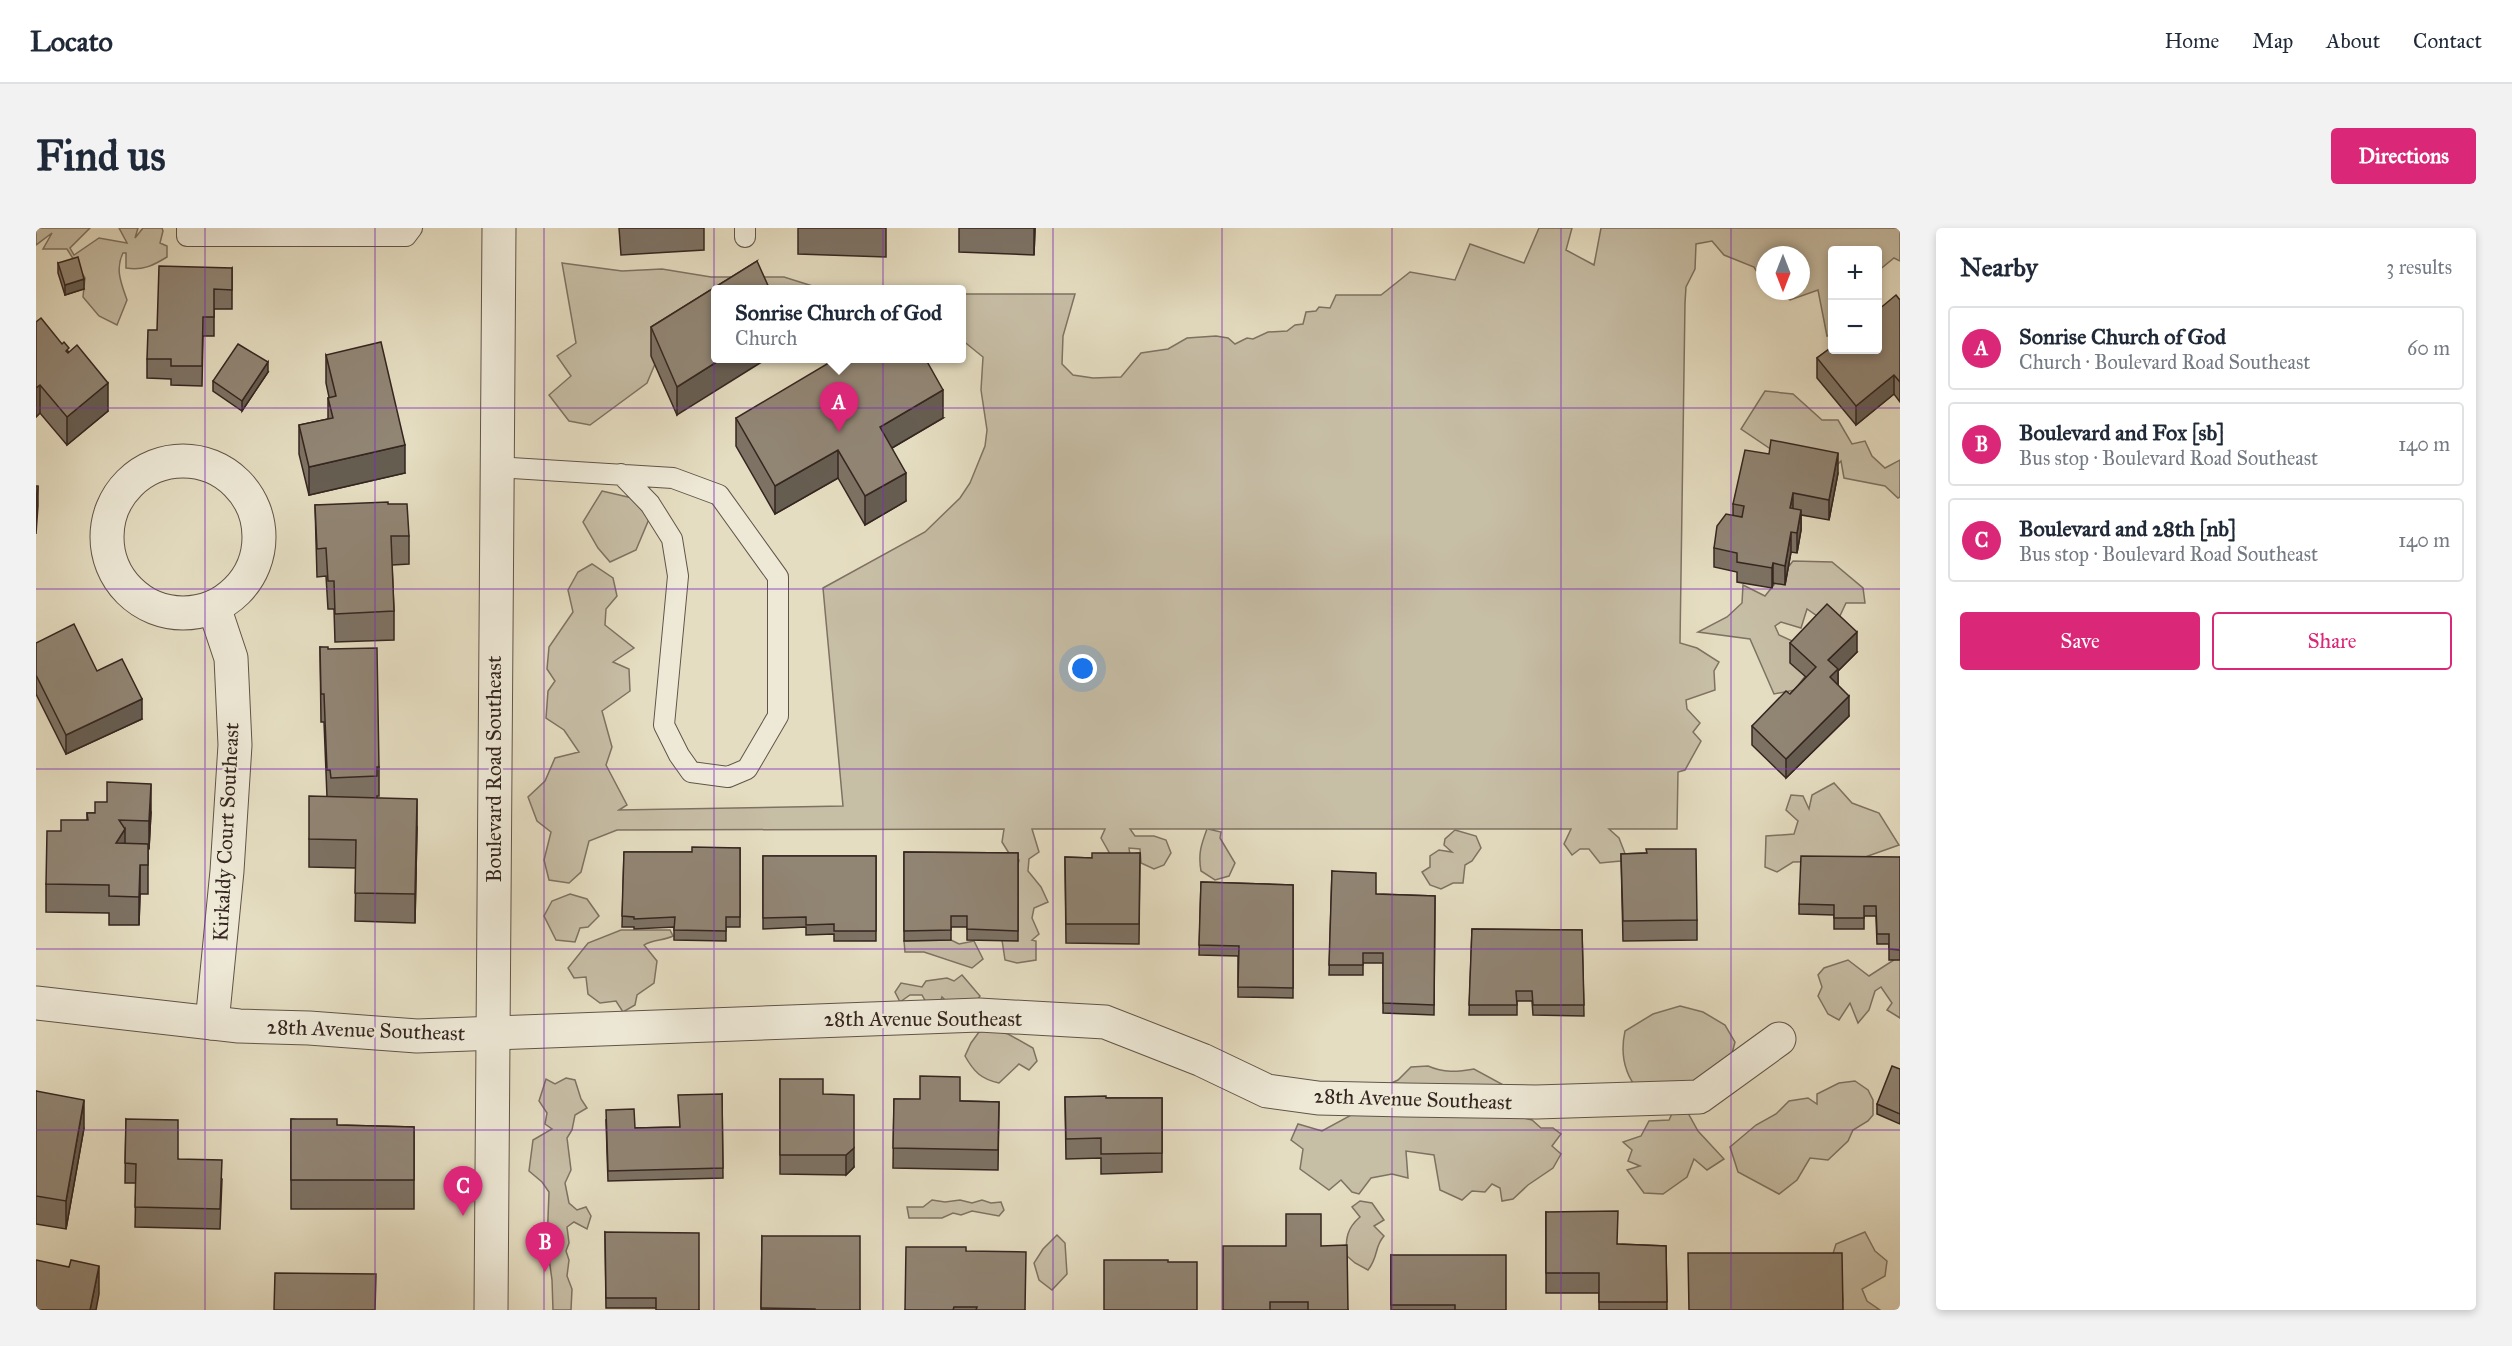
<!DOCTYPE html>
<meta charset="utf-8">
<style>
body{margin:0;font-family:"IM FELL Great Primer",serif;background:#f2f2f3;color:#1f2937}
.controls{position:absolute;right:18px;top:18px;display:grid;overflow:hidden;border-radius:6px;box-shadow:0 3px 9px #0003}
.controls button{width:54px;height:54px;display:grid;place-items:center;padding:0;border:0;border-bottom:2px solid #e0e1e3;background:#fff;color:#1f2937;font:30px sans-serif}
.compass{position:absolute;left:1720px;top:18px;width:54px;height:54px;border-radius:50%;background:#fff;box-shadow:0 3px 9px #0003;rotate:180deg}
.you{position:absolute;left:1047px;top:441px;width:21px;height:21px;margin:-15px;border:4px solid #fff;border-radius:50%;background:#1a73e8;box-shadow:0 0 0 9px #1a73e833}
.badge{display:grid;place-items:center;width:39px;height:39px;border-radius:50%;background:#db2777;color:#fff;font-size:20px;font-weight:700}
.pin{position:absolute;translate:-50% -50px;filter:drop-shadow(0 2px 3px #0008)}
.pin::after{content:'';position:absolute;top:32px;width:21px;height:18px;background:inherit;clip-path:polygon(0 0,100% 0,50% 100%)}
.popup{position:absolute;left:675px;top:57px;width:255px;height:78px;box-sizing:border-box;display:grid;place-content:center;border-radius:6px;background:#fff;filter:drop-shadow(0 2px 4px #0005);font-size:20px;white-space:nowrap;color:#747a83}
.popup b{font-size:22px;color:#1f2937}
.popup::after{content:'';position:absolute;left:50%;top:100%;margin-left:-12px;border:12px solid transparent;border-top-color:#fff}
.list{margin:0;padding:0;list-style:none}
h2{display:flex;justify-content:space-between;align-items:center;height:78px;margin:0;padding:0 24px;font-size:26px}
h2 small{font-size:20px;font-weight:400;color:#747a83}
.list li{display:grid;grid-template-columns:39px 1fr auto;gap:18px;align-items:center;box-sizing:border-box;height:84px;margin:0 12px 12px;padding:0 12px;border:2px solid #e0e1e3;border-radius:6px}
.list b{display:block;font-size:22px;white-space:nowrap}
.list p{margin:0;font-size:20px;white-space:nowrap;color:#747a83}
.list em{font-size:20px;font-style:normal;color:#747a83}
.actions{display:flex;gap:12px;padding:18px 24px}
.actions a{flex:1;padding:14px 0;border:2px solid #db2777;border-radius:6px;text-align:center;font-size:21px;color:#db2777}
.actions .main{background:#db2777;color:#fff}
.map{position:relative;flex:none;width:1864px;height:1082px;overflow:hidden;border-radius:6px}
header{display:flex;align-items:center;gap:36px;box-sizing:border-box;height:84px;padding:0 30px;background:#fff;border-bottom:2px solid #e0e1e3}
header strong{font-size:28px}
nav{display:flex;gap:33px;margin-inline-start:auto;font-size:21px}
.intro{display:flex;align-items:center;justify-content:space-between;box-sizing:border-box;height:144px;padding:0 36px}
h1{margin:0;font-size:42px}
.button{padding:15px 27px;border-radius:6px;background:#db2777;color:#fff;font-size:21px;font-weight:700}
main{display:flex;gap:36px;padding:0 36px}
aside{flex:1;background:#fff;border-radius:6px;box-shadow:0 3px 9px #0003}
.map>svg:first-child{display:block}
.green{fill:#c7bea6;stroke:#7e7263;stroke-width:1.5}
.lines{fill:none;stroke-linecap:round;stroke-linejoin:round}
.service-casing{stroke:#615448;stroke-width:22}
.minor-casing{stroke:#615448;stroke-width:35}
.tertiary-casing{stroke:#615448;stroke-width:35}
.service{stroke:#eee9d7;stroke-width:20}
.minor{stroke:#eee9d7;stroke-width:33}
.tertiary{stroke:#eee9d7;stroke-width:33}
.wall{fill:#7d7264;stroke:#352620;stroke-width:1.5}
.shaded-wall{fill:#665d51;stroke:#352620;stroke-width:1.5}
.building{fill:#918574;stroke:#352620;stroke-width:1.5}
.grid{fill:none;stroke:#7b2cbf;stroke-width:1.5;stroke-opacity:0.55}
.labels{text-anchor:middle;dominant-baseline:central;stroke-width:4.5;stroke-linejoin:round;paint-order:stroke}
.street-label{font-size:21px;fill:#352620;stroke:#eee9d7}
</style>
<header>
<strong>Locato</strong>
<nav><a>Home</a><a>Map</a><a>About</a><a>Contact</a></nav>
</header>
<div class="intro"><h1>Find us</h1><a class="button">Directions</a></div>
<main>
<div class="map">
<svg width="1864" height="1082" viewBox="0 0 1864 1082">
<rect width="100%" height="100%" fill="#e5ddc1"/>
<filter id="stains"><feTurbulence type="fractalNoise" baseFrequency=".00333" numOctaves="4"/><feColorMatrix values="0 0 0 0 .2 0 0 0 0 .09 0 0 0 0 .02 0 0 0 .5 -.17"/></filter>
<radialGradient id="worn" r=".72"><stop offset=".6" stop-color="#630" stop-opacity="0"/><stop offset="1" stop-color="#630" stop-opacity=".3"/></radialGradient>
<!-- green -->
<g class="green">
<path d="M0,0H54L34,20L38,27L63,10L91,15L83,0H102L99,10L107,0H126L127,3L124,15L131,18V29C118,37 107,43 90,40V25H87C79,41 85,55 91,72L81,97L63,88L47,69L49,50L31,21H7L16,5L0,17Z"/>
<path d="M1503,0H1536L1530,22L1558,37L1565,0H1864V33L1858,30L1842,43V22H1796V107L1791,108L1782,62L1754,72L1738,63H1765V27H1729V57L1718,39L1688,27L1676,13L1660,16L1659,41L1650,59L1649,75L1644,415L1661,420L1683,434L1678,443L1679,462L1650,472L1651,481L1664,495L1657,504L1665,513L1649,542L1642,544L1641,601H1573L1583,610L1590,628L1585,633L1564,635L1553,621H1544L1536,627L1528,616L1535,601H1172L1185,604L1184,610L1199,635L1193,648L1179,652L1165,643C1162,626 1165,617 1171,601H1094L1099,608H1118L1130,612L1135,625L1128,637L1118,641L1105,635L1104,621L1093,620L1094,627L1078,633L1065,610L1069,601H996L1003,624L993,631L992,643L1005,659L1012,674L998,680L996,690L1003,706L996,712L1000,713V732L981,735L969,732L966,712L983,632L976,630L966,614L968,601L581,602L553,613L545,644L533,655L513,652L508,632L515,604L501,593L492,569L509,553L519,530L543,524L528,502L510,490L512,463L519,453L511,441L513,419L537,384L532,362L542,344L556,336L577,350L581,368L570,381L569,397L598,420L577,434L593,441L594,463L566,483L576,519L570,537L591,577L583,582L807,578L787,360L889,304L924,270L934,255L949,218L951,202L945,162L947,129L926,112V66H1039L1027,108L1026,136L1037,147L1057,150L1085,149L1105,125L1132,121L1151,110L1180,108L1192,110L1199,116L1211,110L1217,111L1232,104L1251,103L1259,97L1267,96L1270,84L1280,83L1283,79L1294,80L1300,67H1345L1374,44L1419,52L1434,16L1488,35Z"/>
<path d="M526,35L586,43L626,41L675,49H748L786,61L680,62L622,129L611,155L554,197L533,193L513,167L535,148L521,128L540,115Z"/>
<path d="M1729,163L1757,166L1786,192H1802L1816,216L1829,213L1836,228L1849,240L1864,232V269L1862,270L1849,258L1808,250L1805,233L1791,247L1764,241L1705,201Z"/>
<path d="M566,263L596,270L613,291L600,322L574,334L562,320L547,294Z"/>
<path d="M1757,333L1796,334L1827,360L1829,375H1810L1802,392H1787L1771,381L1765,400L1745,394L1739,398L1743,407L1765,417L1775,440L1759,462L1738,466L1714,411L1662,404L1691,389L1706,375L1707,357L1729,368Z"/>
<path d="M1798,555L1816,575L1843,585L1863,617L1818,633L1757,634L1741,644L1729,639L1730,608L1758,606L1762,593L1750,582L1755,567L1767,568L1773,581L1776,567Z"/>
<path d="M1419,602L1440,608L1445,620L1436,633L1429,637L1427,655H1417L1405,661L1394,657L1386,644L1394,639V628L1403,622L1416,624L1408,617L1409,611Z"/>
<path d="M534,666L551,671L563,688L552,699L544,700L539,714L520,712L508,688L516,673Z"/>
<path d="M585,702H634L637,708C627,713 617,711 608,717L621,733L618,755L601,767L599,777L587,784L580,773L564,775L552,766L550,749L538,750L532,740L552,715Z"/>
<path d="M915,712L923,716L938,713L947,731L936,740L888,724H869L868,713Z"/>
<path d="M1864,728V790L1851,782L1856,775L1845,759L1839,763L1833,782L1822,795L1814,775L1803,792L1792,786L1782,768L1786,759L1782,747L1788,740L1812,732L1833,748Z"/>
<path d="M926,747L944,768L937,779L912,775L906,769L903,778H892L886,767H874L864,774L859,764L865,755L886,759L890,753L911,750L918,753Z"/>
<path d="M1644,778L1667,784L1689,797L1699,814L1688,856L1602,862C1588,845 1584,826 1589,803L1617,786Z"/>
<path d="M957,802L972,806L997,820L1001,833L993,842L983,836L963,855C945,851 938,844 929,828L935,815L943,804Z"/>
<path d="M1392,838C1408,845 1421,844 1438,841L1473,860L1488,890L1496,892L1505,900H1517L1525,906L1516,918L1525,926L1517,940L1492,957L1477,971L1466,973L1464,960L1456,956L1449,964L1436,963L1426,972L1404,962L1398,927L1370,923L1372,950L1356,946L1335,950L1323,966L1316,964L1305,952L1293,962L1264,941L1267,921L1255,912L1262,896L1286,903L1332,878L1344,860L1362,852L1375,839Z"/>
<path d="M530,850L539,852L545,871L551,880L539,887L536,902L531,910L535,942L529,955L533,975L541,982L550,979L555,988L551,1001L538,994L531,999L533,1015L530,1023L533,1032L531,1048L536,1061L535,1082H517L516,1052L511,1016L513,964L506,954L493,943L497,912L516,901L509,896L511,885L503,873L510,851L519,856Z"/>
<path d="M1819,853L1832,862L1837,872V887L1832,893L1817,902L1812,913L1792,932L1774,930L1761,952L1743,966L1702,944L1694,919L1720,897L1740,886L1753,873L1772,870L1781,876V866L1803,855Z"/>
<path d="M1640,877L1652,885L1662,903L1688,931L1671,942L1658,931L1651,949L1627,966L1608,965L1591,942L1604,938L1592,933L1596,922L1587,914L1605,908L1613,893L1633,892Z"/>
<path d="M896,972L909,974L924,972L936,975L946,972L955,975L965,974L968,982L963,988L936,983L925,987L917,985L906,990H873L871,979H887Z"/>
<path d="M1324,973L1336,975L1348,992L1338,998L1348,1008C1338,1019 1343,1028 1332,1042L1319,1035L1311,1028C1309,1011 1311,1000 1324,989L1316,979Z"/>
<path d="M1829,1004L1839,1023L1851,1033L1849,1048L1826,1061L1831,1073L1844,1082H1789L1807,1073L1806,1061L1795,1032L1800,1016Z"/>
<path d="M1021,1007L1029,1015L1031,1046L1016,1062L1003,1052L998,1035L1007,1021Z"/>
</g>
<g class="lines">
<!-- service casing -->
<g class="service-casing">
<g id="service">
<path d="M151,0V8H370L376,0"/>
<path d="M709,0V9"/>
<path d="M461,239L637,250L683,267L742,349V488L711,541L692,549L655,544L643,527L628,497L642,348L636,311L614,276L585,246"/>
</g>
</g>
<!-- minor casing -->
<g class="minor-casing">
<g id="minor">
<circle cx="147" cy="309" r="76"/>
<path d="M0,775L203,798L273,800L381,808L943,787L1069,794L1166,832L1231,863L1282,870L1369,872L1500,874L1663,869L1743,811"/>
<path d="M176,795L191,643L199,517L195,430L178,379"/>
</g>
</g>
<!-- tertiary casing -->
<g class="tertiary-casing">
<path id="tertiary" d="M455,1082L463,0"/>
</g>
<!-- service -->
<use href="#service" class="service"/>
<!-- minor -->
<use href="#minor" class="minor"/>
<!-- tertiary -->
<use href="#tertiary" class="tertiary"/>
</g>
<!-- wall -->
<g class="wall">
<path d="M583,0H668V22L585,27Z"/>
<path d="M762,0H850V29L762,26Z"/>
<path d="M923,0H999L998,27L923,24Z"/>
<path d="M721,33L641,187L615,128V99Z"/>
<path d="M22,35L48,61L29,67L22,45Z"/>
<path d="M196,40V81H178V108H167L166,158L135,157V151L111,150V131Z"/>
<path d="M1864,72V174L1858,166L1820,197L1781,150V130Z"/>
<path d="M0,94L33,124L72,183L31,217L4,185L0,189Z"/>
<path d="M290,127L369,245L273,267L263,226V197L292,191V170L293,169L290,155Z"/>
<path d="M232,144L206,183L177,163V153Z"/>
<path d="M700,190H907L856,220L870,273L829,297L802,250L739,286L700,218Z"/>
<path d="M1733,226L1802,245L1793,292L1765,287V302L1761,325L1755,324L1749,357L1737,355L1736,360L1701,354V344L1678,339V320L1697,287V276Z"/>
<path d="M352,276L373,308V336L356,337L358,383V412L299,414L298,381H292L290,348L281,349L279,277Z"/>
<path d="M0,415L61,443L106,491L30,526L0,466Z"/>
<path d="M1754,415L1821,424L1802,443V457L1813,488L1750,550L1716,517V498L1754,466L1770,449L1754,435Z"/>
<path d="M284,419L292,421L343,539V568H341V570L381,599L379,695L319,693L320,640L273,639V611L291,569L288,494H285Z"/>
<path d="M115,584L113,621H112V666H104L103,697H73V685L10,684V656L51,592V585Z"/>
<path d="M704,620V699H690V713L638,712V699L598,701V699H586L588,624H656Z"/>
<path d="M868,624L982,625V713L931,712V699H915V712L868,713Z"/>
<path d="M1104,625L1103,716L1030,715L1029,629L1056,630Z"/>
<path d="M1610,625L1661,692V712L1587,713L1585,626Z"/>
<path d="M727,628H840V713H798V706L770,707V699L727,701Z"/>
<path d="M1864,629V732H1853V716H1841L1840,688H1828V701H1798V687L1763,686V676Z"/>
<path d="M1296,643L1340,666L1399,668L1398,787L1347,785V735H1327V747H1293Z"/>
<path d="M1165,654L1257,657V770L1202,769V728L1163,727Z"/>
<path d="M1436,701L1546,702L1548,788L1497,787L1496,773H1481V787H1433Z"/>
<path d="M1864,841V896L1841,886V876Z"/>
<path d="M744,851L787,866L818,939L810,947L744,946Z"/>
<path d="M0,863L48,900L30,1001L0,996Z"/>
<path d="M686,866L687,950L572,953L570,892L599,900L643,899Z"/>
<path d="M1029,869L1070,870H1126V944L1065,946V930L1030,931Z"/>
<path d="M858,871L963,874L962,942L857,940Z"/>
<path d="M90,891L142,931L186,951L184,1001L99,999L100,955H89Z"/>
<path d="M255,891L301,897L378,899V981H255Z"/>
<path d="M1510,984L1582,1016L1630,1018L1631,1082H1563V1065H1510Z"/>
<path d="M569,1004L663,1082L620,1080H570Z"/>
<path d="M726,1008L824,1082H725Z"/>
<path d="M1285,1018L1312,1082H1187Z"/>
<path d="M930,1023L989,1082H869Z"/>
<path d="M1355,1027L1470,1082H1355Z"/>
</g>
<!-- shaded-wall -->
<g class="shaded-wall">
<path d="M998,0H999L998,27Z"/>
<path d="M48,51V61L29,67V57Z"/>
<path d="M687,130H732L641,187V159Z"/>
<path d="M232,134V144L206,183V173Z"/>
<path d="M1858,147V166L1820,197V178Z"/>
<path d="M72,155V183L31,217V189Z"/>
<path d="M4,157V185L0,189V160Z"/>
<path d="M907,162V190L844,227V199Z"/>
<path d="M369,217V245L273,267V239Z"/>
<path d="M802,222V250L739,286V258Z"/>
<path d="M1802,225V245L1793,292V272Z"/>
<path d="M870,245V273L829,297V268Z"/>
<path d="M2,258V278L0,306V287Z"/>
<path d="M1757,265V285L1754,280Z"/>
<path d="M1765,282V302L1761,325V305Z"/>
<path d="M1755,304V324L1749,357V338Z"/>
<path d="M1737,335V355L1736,360V340Z"/>
<path d="M1821,404V424L1802,443V461L1794,468L1792,432Z"/>
<path d="M1813,468V488L1750,550V531Z"/>
<path d="M106,471V491L30,526V507Z"/>
<path d="M115,556V584L113,621V593Z"/>
<path d="M381,571V599L379,695V666Z"/>
<path d="M89,601V629L80,615Z"/>
<path d="M104,637V666L103,697V669Z"/>
<path d="M48,872V900L30,1001V973Z"/>
<path d="M818,920V939L810,947V927Z"/>
<path d="M63,1038V1066L60,1082H54Z"/>
</g>
<!-- building -->
<g class="building">
<path d="M42,29L48,51L29,57L22,35Z"/>
<path d="M721,33L734,62H680V130H687L641,159L615,99Z"/>
<path d="M123,38L196,40V62L178,61V89H167L166,138H135V131H111L112,102H121Z"/>
<path d="M1860,67L1864,72V154L1858,147L1820,178L1781,130L1797,118V122H1842V82Z"/>
<path d="M5,90L26,116L28,114L33,120L30,123L32,125L41,117L72,155L31,189L4,157L0,160V94Z"/>
<path d="M345,114L369,217L273,239L263,197L297,190L292,170L300,168L290,127Z"/>
<path d="M202,116L232,134L206,173L177,153Z"/>
<path d="M801,130H889L907,162L844,199L870,245L829,268L802,222L739,258L700,190Z"/>
<path d="M1735,212L1802,225L1793,272L1757,265L1754,280L1765,282L1761,305L1755,304L1749,338L1737,335L1736,340L1701,334V325L1678,320L1681,298L1690,286L1706,289L1708,278L1697,276L1709,222L1733,226Z"/>
<path d="M0,258H2L0,287Z"/>
<path d="M352,274V276H371L373,308H355L358,383L299,386L298,353H292L290,320L281,321L279,277Z"/>
<path d="M1791,376L1821,404L1792,432L1802,441L1794,449L1813,468L1750,531L1716,498L1750,463L1754,466L1780,439L1754,415Z"/>
<path d="M38,396L61,443L86,431L106,471L30,507L0,447V415Z"/>
<path d="M284,419H292V421L341,420L343,539H341V548L295,550L294,542H291L288,466H285Z"/>
<path d="M71,554L115,556L113,593L83,592L89,601L80,615L112,616V637H104L103,669L73,668V657L10,656L11,603H25V592H52L51,585H59V574H71Z"/>
<path d="M273,568L381,571L379,666L319,665L320,612L273,611Z"/>
<path d="M656,619L704,620V689H690V703L638,702L639,689L598,691V689L586,688L588,624H656Z"/>
<path d="M1610,621H1660L1661,692L1587,693L1585,626L1611,625Z"/>
<path d="M868,624L982,625V703L931,701V688H915V702L868,703Z"/>
<path d="M1056,625H1104L1103,696H1030L1029,629L1056,630Z"/>
<path d="M727,628H840V703H798V696L770,697V689L727,690Z"/>
<path d="M1765,628L1864,629V722L1853,721V706H1841L1840,678H1828V690H1798V677L1763,676Z"/>
<path d="M1296,643L1340,645V666L1399,668L1398,777L1347,775V725H1327V737H1293Z"/>
<path d="M1165,654L1257,657V760L1202,759L1203,718L1163,717Z"/>
<path d="M1436,701L1546,702L1548,777H1497L1496,763H1480L1481,777H1433Z"/>
<path d="M1856,838L1864,841V886L1841,876Z"/>
<path d="M884,848L924,849V873L963,874L962,922L857,920L858,871H884Z"/>
<path d="M744,851H787V866L818,867V920L810,927H744Z"/>
<path d="M0,863L48,872L30,973L0,968Z"/>
<path d="M686,866L687,940L572,943L570,882L598,881L599,900L644,899L642,867Z"/>
<path d="M1070,868V870H1126V925L1065,926V910L1030,911L1029,869Z"/>
<path d="M90,891L142,892V931L186,932L184,981L99,979L100,936L89,935Z"/>
<path d="M255,891H301V897L378,899V952H255Z"/>
<path d="M1582,983L1581,1016L1630,1018L1631,1074H1563V1045H1510V984Z"/>
<path d="M1250,986H1285V1018L1311,1017L1312,1082H1272V1074H1234V1082H1187V1018H1250Z"/>
<path d="M569,1004L663,1005V1082H620V1070H570Z"/>
<path d="M726,1008H824V1082H779V1081L725,1080Z"/>
<path d="M870,1019H930V1023L990,1024L989,1082H940L941,1079H918L917,1082H869Z"/>
<path d="M1652,1025H1806L1807,1082H1653Z"/>
<path d="M1355,1027H1470V1082H1419V1077H1355Z"/>
<path d="M0,1032L33,1039L35,1032L63,1038L54,1082H0Z"/>
<path d="M1068,1032H1132V1034H1161V1082H1068Z"/>
<path d="M239,1045L340,1046L339,1082H238Z"/>
</g>
<!-- grid -->
<path class="grid" d="M169,0V1082M339,0V1082M508,0V1082M678,0V1082M847,0V1082M1017,0V1082M1186,0V1082M1356,0V1082M1525,0V1082M1695,0V1082M0,180H1864M0,361H1864M0,541H1864M0,721H1864M0,902H1864"/>
<g class="labels">
<!-- street labels -->
<g class="street-label">
<text transform="translate(458 541) rotate(-90)">Boulevard Road Southeast</text>
<text transform="translate(190 604) rotate(-87)">Kirkaldy Court Southeast</text>
<text x="887" y="791">28th Avenue Southeast</text>
<text transform="translate(330 802) rotate(2)">28th Avenue Southeast</text>
<text transform="translate(1377 871) rotate(2)">28th Avenue Southeast</text>
</g>
</g>
<rect width="100%" height="100%" filter="url(#stains)"/>
<rect width="100%" height="100%" fill="url(#worn)"/>
</svg>
<div class="controls">
<button>+</button>
<button>−</button>
</div>
<svg class="compass" viewBox="-18 -18 36 36"><path d="M0-13l5 13h-10z" fill="#e53935"/><path d="M0 13l5-13h-10z" fill="#747a83"/></svg>
<div class="you"></div>
<div class="pin badge" style="left:803px;top:204px">A</div>
<div class="popup"><b>Sonrise Church of God</b>Church</div>
<div class="pin badge" style="left:509px;top:1044px">B</div>
<div class="pin badge" style="left:427px;top:988px">C</div>
</div>
<aside>
<h2>Nearby<small>3 results</small></h2>
<ul class="list">
<li><span class="badge">A</span><div><b>Sonrise Church of God</b><p>Church · Boulevard Road Southeast</p></div><em>60 m</em></li>
<li><span class="badge">B</span><div><b>Boulevard and Fox [sb]</b><p>Bus stop · Boulevard Road Southeast</p></div><em>140 m</em></li>
<li><span class="badge">C</span><div><b>Boulevard and 28th [nb]</b><p>Bus stop · Boulevard Road Southeast</p></div><em>140 m</em></li>
</ul>
<div class="actions"><a class="main">Save</a><a>Share</a></div>
</aside>
</main>
